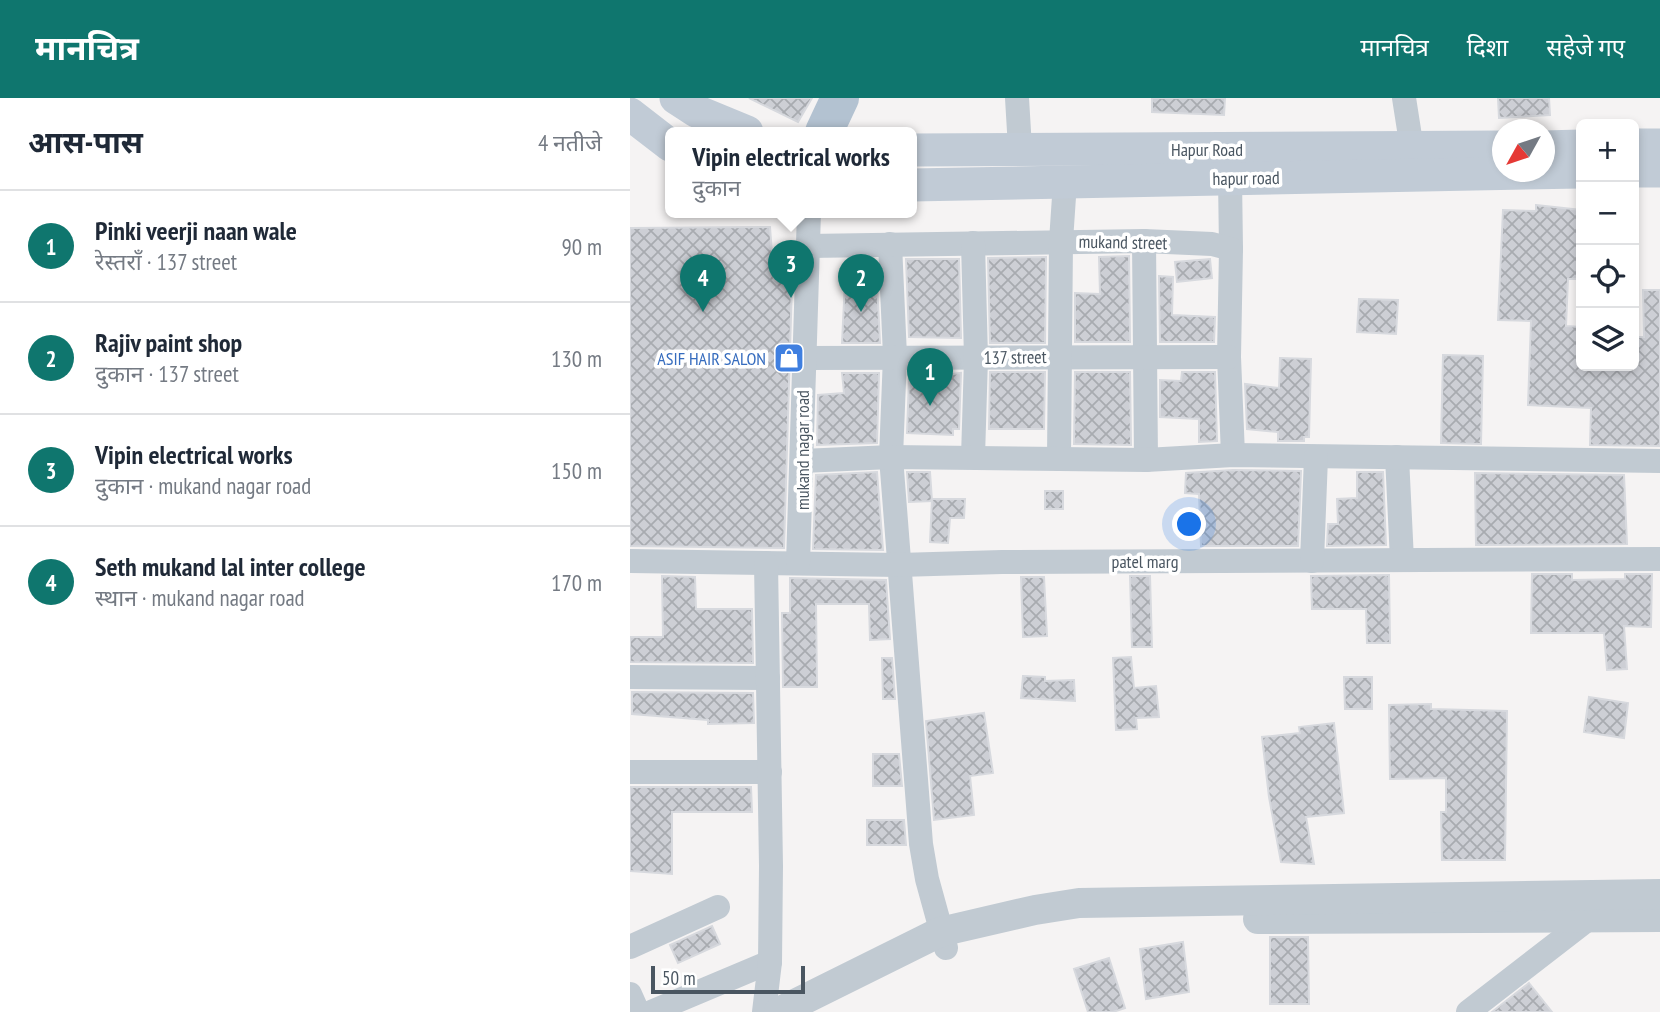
<!DOCTYPE html>
<html lang="hi">
<meta charset="utf-8">
<style>
body{margin:0;font-family:"PT Sans Narrow","Noto Sans Devanagari",sans-serif;background:#f6f6f7;color:#1f2937}
.controls{position:absolute;right:21px;top:21px;display:grid;overflow:hidden;border-radius:10px;box-shadow:0 4px 10px #0003}
.controls button{width:63px;height:63px;display:grid;place-items:center;padding:0;border:0;border-bottom:2px solid #e0e1e3;background:#fff;color:#1f2937;font:35px sans-serif}
.compass{position:absolute;left:862px;top:21px;width:63px;height:63px;border-radius:50%;background:#fff;box-shadow:0 4px 10px #0003;rotate:230deg}
.scale{position:absolute;left:21px;bottom:18px;width:154px;box-sizing:border-box;padding-left:7px;border:4px solid #4a5661;border-top:0;font-size:19px;line-height:24px;white-space:nowrap;color:#4a5661;-webkit-text-stroke:5px #fff;paint-order:stroke}
.you{position:absolute;left:560px;top:427px;width:24px;height:24px;margin:-18px;border:5px solid #fff;border-radius:50%;background:#1a73e8;box-shadow:0 0 0 10px #1a73e833}
.badge{display:grid;place-items:center;width:46px;height:46px;border-radius:50%;background:#0f766e;color:#fff;font-size:23px;font-weight:700}
.pin{position:absolute;translate:-50% -58px;filter:drop-shadow(0 2px 4px #0008)}
.pin::after{content:'';position:absolute;top:37px;width:24px;height:21px;background:inherit;clip-path:polygon(0 0,100% 0,50% 100%)}
.popup{position:absolute;left:35px;top:29px;width:252px;height:91px;box-sizing:border-box;display:grid;place-content:center;border-radius:10px;background:#fff;filter:drop-shadow(0 2px 5px #0005);font-size:23px;white-space:nowrap;color:#747a83}
.popup b{font-size:26px;color:#1f2937}
.popup::after{content:'';position:absolute;left:50%;top:100%;margin-left:-14px;border:14px solid transparent;border-top-color:#fff}
.list{margin:0;padding:0;list-style:none}
h2{display:flex;justify-content:space-between;align-items:center;height:91px;margin:0;padding:0 28px;font-size:30px}
h2 small{font-size:23px;font-weight:400;color:#747a83}
.list li{display:grid;grid-template-columns:46px 1fr auto;gap:21px;align-items:center;box-sizing:border-box;height:112px;padding:0 28px;border-top:2px solid #e0e1e3}
.list b{display:block;font-size:26px;white-space:nowrap}
.list p{margin:0;font-size:23px;white-space:nowrap;color:#747a83}
.list em{font-size:23px;font-style:normal;color:#747a83}
.icon{flex:none;width:38px;height:38px;fill:none;stroke:currentColor;stroke-width:2;stroke-linecap:round;stroke-linejoin:round}
.map{position:relative;flex:none;width:1030px;height:914px;overflow:hidden}
header{display:flex;align-items:center;gap:42px;box-sizing:border-box;height:98px;padding:0 35px;background:#0f766e;color:#fff}
header strong{font-size:33px}
nav{display:flex;gap:38px;margin-inline-start:auto;font-size:24px}
main{display:flex}
aside{flex:1;background:#fff}
.map>svg:first-child{display:block}
.building{fill:url(#building-cross-hatch);stroke:#d7d9de;stroke-width:2}
.lines{fill:none;stroke-linecap:round;stroke-linejoin:round}
.minor{stroke:#c1cad2;stroke-width:24}
.tertiary{stroke:#c1cad2;stroke-width:30}
.secondary{stroke:#c1cbd6;stroke-width:33}
.primary{stroke:#b3c2d1;stroke-width:38}
.labels{text-anchor:middle;dominant-baseline:central;stroke-width:7;stroke-linejoin:round;paint-order:stroke}
.street-label{font-size:18px;fill:#4a5661;stroke:#fff}
.shop-label{font-size:18px;fill:#366cbe;stroke:#fff;text-anchor:end}
</style>
<header>
<strong>मानचित्र</strong>
<nav><a>मानचित्र</a><a>दिशा</a><a>सहेजे गए</a></nav>
</header>
<main>
<aside>
<h2>आस-पास<small>4 नतीजे</small></h2>
<ul class="list">
<li><span class="badge">1</span><div><b>Pinki veerji naan wale</b><p>रेस्तराँ · 137 street</p></div><em>90 m</em></li>
<li><span class="badge">2</span><div><b>Rajiv paint shop</b><p>दुकान · 137 street</p></div><em>130 m</em></li>
<li><span class="badge">3</span><div><b>Vipin electrical works</b><p>दुकान · mukand nagar road</p></div><em>150 m</em></li>
<li><span class="badge">4</span><div><b>Seth mukand lal inter college</b><p>स्थान · mukand nagar road</p></div><em>170 m</em></li>
</ul>
</aside>
<div class="map">
<svg width="1030" height="914" viewBox="0 0 1030 914">
<defs>
<pattern id="building-cross-hatch" width="8" height="8" patternUnits="userSpaceOnUse" patternTransform="scale(1.75)"><rect width="8" height="8" fill="#cdcfd5"/><path d="M0 0l8 8M0 8l8-8" fill="none" stroke="#a8abb0"/></pattern>
</defs>
<rect width="100%" height="100%" fill="#f5f3f3"/>
<!-- building -->
<g class="building">
<path d="M119,0H182L168,24Z"/>
<path d="M522,0H595L594,17L522,14Z"/>
<path d="M868,0H919L920,17L869,20Z"/>
<path d="M906,107L951,112V181H938L936,228L951,229V268H1004V239H1014L1013,192H1030V348L960,347L961,310L898,307L901,223L868,222L873,112L906,113Z"/>
<path d="M140,129L144,182L162,186L154,450L0,448V130Z"/>
<path d="M499,158L500,244H445V195L470,196L469,159Z"/>
<path d="M416,159L415,245H360L358,160Z"/>
<path d="M276,161H329L331,240L279,239Z"/>
<path d="M580,161L582,180L547,184L545,164Z"/>
<path d="M529,178L543,179L542,217L585,219L584,244H530Z"/>
<path d="M215,183L247,185L250,245H212Z"/>
<path d="M729,201L768,202L766,236L727,234Z"/>
<path d="M813,257L853,258L851,346L811,345Z"/>
<path d="M650,260L681,261L679,339H674V343H648V334L617,331L615,286L649,290Z"/>
<path d="M360,274H415L414,331H359Z"/>
<path d="M445,274H500L501,347L444,346Z"/>
<path d="M552,274H585L587,343L569,344V321L530,319V282L551,283Z"/>
<path d="M212,275H249L247,345L187,347L188,297L214,295Z"/>
<path d="M331,275L329,331H323V337L277,335L279,281Z"/>
<path d="M603,372L671,373L668,448H571L569,396L555,395L556,375Z"/>
<path d="M247,374L253,452L183,451L186,377Z"/>
<path d="M277,374H300L302,403L279,404Z"/>
<path d="M727,374H753L756,447L697,448L698,426H708L707,401L727,400Z"/>
<path d="M845,375L994,377L997,446L846,447Z"/>
<rect x="415" y="393" width="18" height="18"/>
<path d="M302,401H335L334,420H320L318,445L300,444Z"/>
<path d="M902,476H942V482L995,481V476H1022L1021,529L994,528L997,571L977,572L974,535H901Z"/>
<path d="M759,477L760,545H737L736,511H682L681,478Z"/>
<path d="M32,478L65,479L66,511H122L123,565L0,564V539H33Z"/>
<path d="M500,478H520L522,549H502Z"/>
<path d="M391,479H414L417,538L393,539Z"/>
<path d="M160,480L256,482L260,541L240,542L239,506H186L187,589H153L152,515H160Z"/>
<path d="M501,559L504,590L526,588L529,619L506,620L507,631L486,632L483,560Z"/>
<path d="M252,560H262L265,601H253Z"/>
<path d="M393,578L415,579V583L444,582L445,603L391,600Z"/>
<path d="M714,579H742V611H715Z"/>
<path d="M2,594L123,595L124,625L78,626V622L2,616Z"/>
<path d="M959,599L998,605L994,640L954,634Z"/>
<path d="M801,606V611L877,613L875,762H812L811,714H816V680L760,681L759,607Z"/>
<path d="M354,615L363,675L340,678L344,717L304,722L296,623Z"/>
<path d="M704,625L714,715L676,719L684,766L651,764L639,699L632,639L670,635L669,629Z"/>
<path d="M243,656H269L272,688H243Z"/>
<path d="M0,689H121L122,714H42V776L0,773Z"/>
<path d="M237,722H274L276,747H237Z"/>
<path d="M82,828L90,846L48,865L40,847Z"/>
<path d="M640,839H678L679,906H640Z"/>
<path d="M553,844L559,894L516,901L510,851Z"/>
<path d="M479,860L495,910L483,914H458L444,871Z"/>
<path d="M899,885L922,914H862Z"/>
</g>
<g class="lines">
<!-- minor -->
<g class="minor">
<path d="M387,0L390,50"/>
<path d="M774,0L782,51"/>
<path d="M600,80L601,151"/>
<path d="M514,143L516,362"/>
<path d="M260,146L265,258L261,359L291,746L297,781L316,850"/>
<path d="M178,148L514,143L582,146L601,151L599,259L603,357"/>
<path d="M172,260L599,259"/>
<path d="M343,359L346,260L343,145"/>
<path d="M767,359L772,462"/>
<path d="M429,361L431,143L435,84"/>
<path d="M172,363L261,359L516,362L603,357L1030,363"/>
<path d="M0,463L269,467L372,464L1030,461"/>
<path d="M682,463L686,359"/>
<path d="M168,465L179,114"/>
<path d="M0,579L138,580"/>
<path d="M0,674H140"/>
<path d="M0,849L88,809"/>
<path d="M0,896L8,914"/>
<path d="M21,914L140,864"/>
<path d="M134,914L140,864L141,768L136,465"/>
<path d="M838,914L961,819"/>
</g>
<!-- tertiary -->
<g class="tertiary">
<path d="M628,821L1030,819"/>
<path d="M149,914L310,834L405,812L449,805L1030,796"/>
</g>
<!-- secondary -->
<g class="secondary">
<path d="M46,0L66,13L117,34"/>
<path d="M0,16L40,47"/>
<path d="M1004,47H1030"/>
<path d="M914,49L951,48"/>
<path d="M282,52L872,49"/>
<path d="M1004,73H1030"/>
<path d="M282,87L951,74"/>
</g>
<!-- primary -->
<path class="primary" d="M194,34L210,0"/>
</g>
<!-- icons -->
<defs>
<g id="shop-square" transform="scale(1.575)"><rect x="-9" y="-9" width="18" height="18" rx="4" fill="#3f7fe0" stroke="#fff"/><path d="M-5-2.5h2.3a2.7 3.5 0 0 1 5.4 0H5L5.5 6h-11ZM-1.5-2.5h3a1.5 2.3 0 0 0-3 0Z" fill="#fff"/></g>
</defs>
<g fill-rule="evenodd">
<use href="#shop-square" x="159" y="260"/>
</g>
<g class="labels">
<!-- street labels -->
<g class="street-label">
<text x="577" y="51">Hapur Road</text>
<text transform="translate(616 80) rotate(-1)">hapur road</text>
<text transform="translate(493 144) rotate(1)">mukand street</text>
<text transform="translate(385 259) rotate(-1)">137 street</text>
<text transform="translate(172 352) rotate(-90)">mukand nagar road</text>
<text x="515" y="463">patel marg</text>
</g>
<!-- shop labels -->
<g class="shop-label">
<text x="136" y="260">ASIF HAIR SALON</text>
</g>
</g>
</svg>
<div class="controls">
<button>+</button>
<button>−</button>
<button><svg class="icon" aria-label="locate" viewBox="0 0 24 24"><circle cx="12" cy="12" r="6"/><path d="M12 2v4M12 18v4M2 12h4M18 12h4"/></svg></button>
<button><svg class="icon" aria-label="layers" viewBox="0 0 24 24"><path d="M12 4l9 5-9 5-9-5zM3 14l9 5 9-5"/></svg></button>
</div>
<svg class="compass" viewBox="-18 -18 36 36"><path d="M0-13l5 13h-10z" fill="#e53935"/><path d="M0 13l5-13h-10z" fill="#747a83"/></svg>
<div class="scale">50 m</div>
<div class="you"></div>
<div class="pin badge" style="left:300px;top:308px">1</div>
<div class="pin badge" style="left:231px;top:214px">2</div>
<div class="pin badge" style="left:161px;top:200px">3</div>
<div class="popup"><b>Vipin electrical works</b>दुकान</div>
<div class="pin badge" style="left:73px;top:214px">4</div>
</div>
</main>
